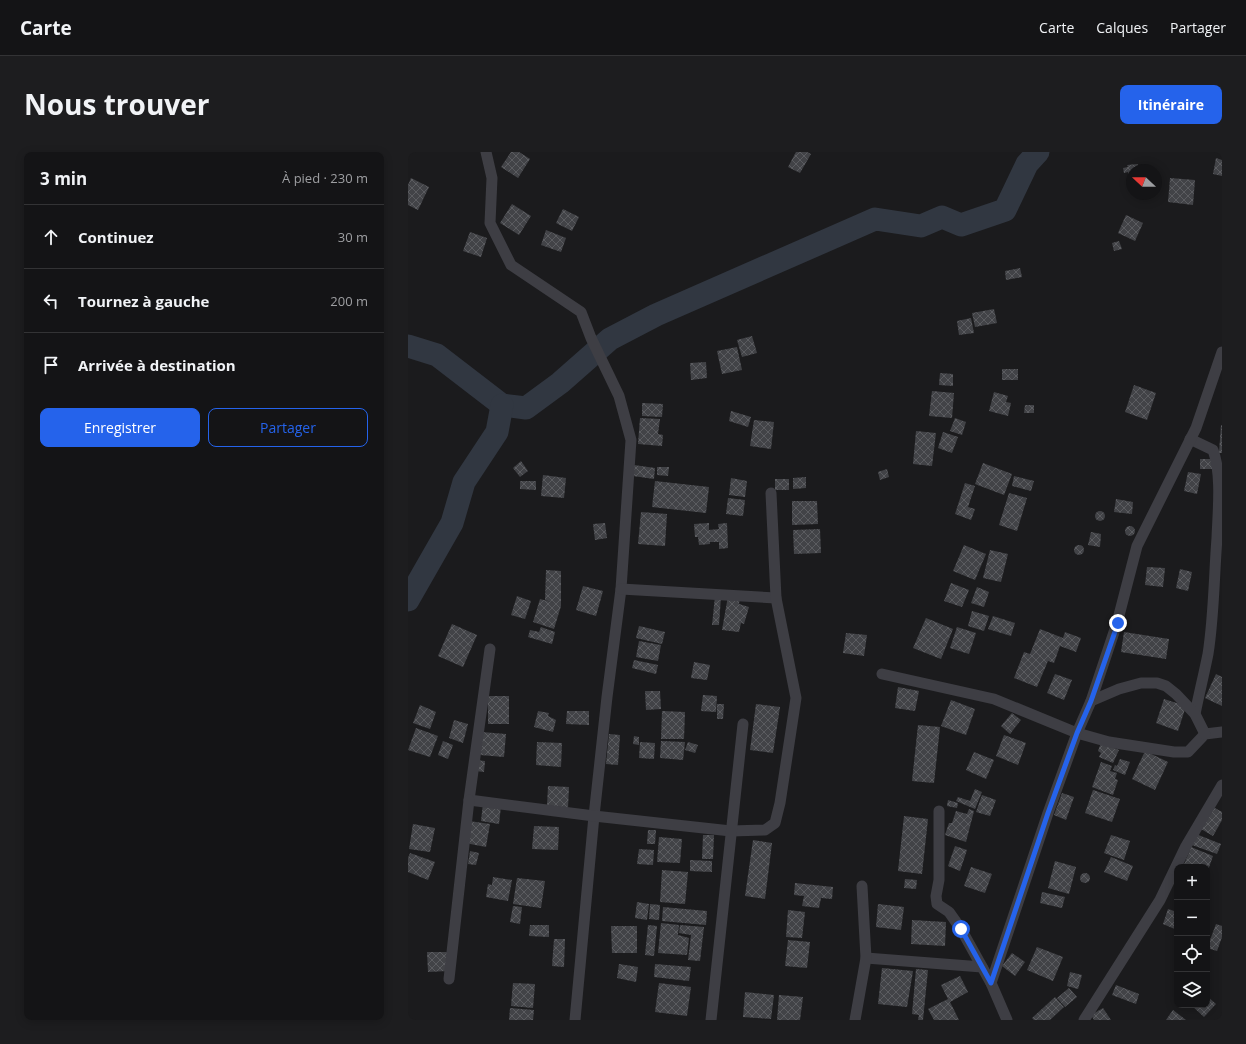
<!DOCTYPE html>
<html lang="fr">
<meta charset="utf-8">
<style>
body{margin:0;font-family:"Open Sans",sans-serif;background:#1d1d1f;color:#f1f3f6}
.controls{position:absolute;right:12px;bottom:12px;display:grid;overflow:hidden;border-radius:8px;box-shadow:0 2px 10px #0003}
.controls button{width:36px;height:36px;display:grid;place-items:center;padding:0;border:0;border-bottom:1px solid #333335;background:#141416;color:#f1f3f6;font:20px sans-serif}
.compass{position:absolute;left:718px;top:12px;width:36px;height:36px;border-radius:50%;background:#141416;box-shadow:0 2px 10px #0003;rotate:292deg}
.stop{position:absolute;width:12px;height:12px;margin:-9px;border:3px solid #2563eb;border-radius:50%;background:#fff}
.stop.end{background:#2563eb;border-color:#fff;box-shadow:0 1px 4px #0008}
.list{margin:0;padding:0;list-style:none}
h2{display:flex;justify-content:space-between;align-items:center;height:52px;margin:0;padding:0 16px;font-size:17px}
h2 small{font-size:13px;font-weight:400;color:#9d9ea1}
.list li{display:grid;grid-template-columns:26px 1fr auto;gap:12px;align-items:center;box-sizing:border-box;height:64px;padding:0 16px;border-top:1px solid #333335}
.list b{display:block;font-size:15px;white-space:nowrap}
.list em{font-size:13px;font-style:normal;color:#9d9ea1}
.actions{display:flex;gap:8px;padding:12px 16px}
.actions a{flex:1;padding:9px 0;border:1px solid #2563eb;border-radius:8px;text-align:center;font-size:14px;color:#2563eb}
.actions .main{background:#2563eb;color:#fff}
.icon{flex:none;width:22px;height:22px;fill:none;stroke:currentColor;stroke-width:2;stroke-linecap:round;stroke-linejoin:round}
.map{position:relative;flex:none;width:814px;height:868px;overflow:hidden;border-radius:8px}
header{display:flex;align-items:center;gap:24px;box-sizing:border-box;height:56px;padding:0 20px;background:#141416;border-bottom:1px solid #333335}
header strong{font-size:19px}
nav{display:flex;gap:22px;margin-inline-start:auto;font-size:14px}
.intro{display:flex;align-items:center;justify-content:space-between;box-sizing:border-box;height:96px;padding:0 24px}
h1{margin:0;font-size:28px}
.button{padding:10px 18px;border-radius:8px;background:#2563eb;color:#fff;font-size:14px;font-weight:700}
main{display:flex;gap:24px;padding:0 24px}
aside{flex:1;background:#141416;border-radius:8px;box-shadow:0 2px 10px #0003}
.map>svg:first-child{display:block}
.lines{fill:none;stroke-linecap:round;stroke-linejoin:round}
.river{stroke:#313741;stroke-width:23}
.building{fill:url(#building-cross-hatch)}
.minor{stroke:#3e3e44;stroke-width:11}
.route{stroke:#2563eb;stroke-width:5}
</style>
<header>
<strong>Carte</strong>
<nav><a>Carte</a><a>Calques</a><a>Partager</a></nav>
</header>
<div class="intro"><h1>Nous trouver</h1><a class="button">Itinéraire</a></div>
<main>
<aside>
<h2>3 min<small>À pied · 230 m</small></h2>
<ul class="list">
<li><svg class="icon" aria-label="ahead" viewBox="0 0 24 24"><path d="M12 20V5M6 11l6-6 6 6"/></svg><div><b>Continuez</b></div><em>30 m</em></li>
<li><svg class="icon" aria-label="left" viewBox="0 0 24 24"><path d="M17 20v-9H6M10 6l-5 5 5 5"/></svg><div><b>Tournez à gauche</b></div><em>200 m</em></li>
<li><svg class="icon" aria-label="arrive" viewBox="0 0 24 24"><path d="M6 21V4h12l-3 4 3 4H6"/></svg><div><b>Arrivée à destination</b></div></li>
</ul>
<div class="actions"><a class="main">Enregistrer</a><a>Partager</a></div>
</aside>
<div class="map">
<svg width="814" height="868" viewBox="0 0 814 868">
<defs>
<pattern id="building-cross-hatch" width="8" height="8" patternUnits="userSpaceOnUse"><rect width="8" height="8" fill="#424347"/><path d="M0 0l8 8M0 8l8-8" fill="none" stroke="#5b5c60"/></pattern>
</defs>
<rect width="100%" height="100%" fill="#1b1b1d"/>
<g class="lines">
<!-- river -->
<g class="river">
<path d="M0,194L29,203L94,253L118,256L152,231L202,187L248,163L467,67L513,74L534,65L553,73L597,58L619,12L630,0"/>
<path d="M0,448L44,371L56,330L89,280L94,253"/>
</g>
</g>
<!-- building -->
<g class="building">
<path d="M103,0H111L122,7L110,26L93,15Z"/>
<path d="M388,0H399L403,2L392,21L380,15Z"/>
<path d="M808,6L814,8V24L805,22Z"/>
<path d="M730,12V18H724V27L720,28V20L716,21L715,16L720,15L719,13Z"/>
<path d="M3,26L21,35L10,58L0,53V33Z"/>
<path d="M762,26L787,28L785,53L760,50Z"/>
<path d="M104,52L123,64L111,83L92,71Z"/>
<path d="M155,57L171,65L164,79L148,71Z"/>
<path d="M718,63L735,71L727,89L710,81Z"/>
<path d="M138,78L158,86L153,100L133,93Z"/>
<path d="M62,80L79,86L73,105L55,99Z"/>
<path d="M711,89L714,97L706,99L704,91Z"/>
<path d="M612,116L614,125L598,128L597,119Z"/>
<path d="M586,157L589,171L567,175L564,161Z"/>
<path d="M563,166L566,181L551,183L549,169Z"/>
<path d="M344,184L349,201L334,205L329,188Z"/>
<path d="M329,195L334,218L314,222L309,199Z"/>
<path d="M298,210L299,226L283,228L282,211Z"/>
<rect x="594" y="217" width="16" height="11"/>
<path d="M532,221L545,222V234L531,233Z"/>
<path d="M726,233L748,241L739,268L717,260Z"/>
<path d="M524,239L546,241L544,266L521,264Z"/>
<path d="M586,240L600,244L598,250L603,251L600,264L581,259Z"/>
<path d="M234,251L255,252L254,265L234,264Z"/>
<path d="M617,253H626V261H616Z"/>
<path d="M323,259L343,265L340,275L321,269Z"/>
<path d="M232,266L252,267L250,282L255,283L254,294L230,292Z"/>
<path d="M547,266L558,270L554,283L542,279Z"/>
<path d="M346,268L366,270L363,297L342,294Z"/>
<path d="M813,273H814V301H811Z"/>
<path d="M508,279L528,281L524,314L505,312Z"/>
<path d="M535,280L550,285L544,301L530,296Z"/>
<path d="M792,307H805L804,317H792Z"/>
<path d="M113,309L120,319L112,325L105,316Z"/>
<path d="M575,311L604,322L596,343L567,332Z"/>
<path d="M226,313L247,316L246,327L225,324Z"/>
<path d="M249,315H261L260,324L249,323Z"/>
<path d="M479,317L481,325L472,328L470,320Z"/>
<path d="M780,320L793,322L789,342L776,339Z"/>
<path d="M135,323L158,326L156,346L133,344Z"/>
<path d="M606,324L626,329L623,339L604,334Z"/>
<path d="M398,325V336L385,337V326Z"/>
<path d="M323,326L339,329L337,345L321,343Z"/>
<rect x="367" y="327" width="14" height="11"/>
<path d="M112,329H128V338L112,337Z"/>
<path d="M247,329L301,335L298,361L244,355Z"/>
<path d="M557,331L567,334L560,355L567,357L563,368L547,362Z"/>
<path d="M601,341L619,346L609,379L591,373Z"/>
<path d="M320,346L337,348L335,364L318,362Z"/>
<path d="M708,347L725,350L724,362L706,360Z"/>
<path d="M384,349H409L410,372L384,373Z"/>
<circle cx="692" cy="364" r="5"/>
<path d="M233,360L259,362L257,394L230,392Z"/>
<path d="M197,371L199,386L187,388L185,372Z"/>
<path d="M301,371V378L311,377L310,372L319,371L320,396L311,397V390H302V392L291,393L290,385H287L286,372Z"/>
<circle cx="722" cy="379" r="5"/>
<path d="M412,377L413,401L386,402L385,378Z"/>
<path d="M683,380L693,382L692,395L680,393Z"/>
<circle cx="671" cy="398" r="5"/>
<path d="M556,393L578,402L567,428L545,419Z"/>
<path d="M582,398L600,402L593,430L575,426Z"/>
<path d="M739,415L757,416L755,435L737,433Z"/>
<path d="M772,417L784,420L780,439L768,436Z"/>
<path d="M138,418L153,419V454L146,477L125,470L132,447L147,451L137,448Z"/>
<path d="M543,431L561,438L554,455L536,449Z"/>
<path d="M175,434L195,439L188,464L168,458Z"/>
<path d="M569,435L581,440L576,455L563,451Z"/>
<path d="M109,444L123,449L117,467L103,463Z"/>
<path d="M307,444L313,445L311,473H304Z"/>
<path d="M320,444L332,446L331,452L341,455L336,472L333,471L331,480L314,478Z"/>
<path d="M564,459L581,464L576,479L560,474Z"/>
<path d="M585,464L607,471L603,484L580,477Z"/>
<path d="M518,466L545,477L533,507L505,496Z"/>
<path d="M44,472L69,483L55,515L30,504Z"/>
<path d="M231,474L257,480L254,492L228,486Z"/>
<path d="M133,475L147,480L144,492L120,485L122,478L131,480Z"/>
<path d="M549,475L568,481L561,502L542,496Z"/>
<path d="M632,477L655,486L657,480L673,486L668,500L652,494L646,511L640,509L629,535L606,526L616,500L622,502Z"/>
<path d="M716,480L761,487L758,507L713,500Z"/>
<path d="M438,481L459,483L456,504L435,501Z"/>
<path d="M231,489L253,493L250,509L228,505Z"/>
<path d="M226,508L250,513L248,522L224,516Z"/>
<path d="M286,510L302,513L299,528L283,526Z"/>
<path d="M647,522L664,528L656,548L639,541Z"/>
<path d="M808,522L814,525V554L797,546Z"/>
<path d="M490,535L511,539L507,559L487,556Z"/>
<path d="M237,539H252L253,557L238,558Z"/>
<path d="M295,543L309,544L308,560L293,559Z"/>
<rect x="80" y="544" width="21" height="28"/>
<path d="M756,547L778,554L770,579L748,571Z"/>
<path d="M543,548L567,557L558,583L533,574Z"/>
<path d="M309,552H316L315,567H309Z"/>
<path d="M348,552L372,555L365,601L342,598Z"/>
<path d="M12,553L28,560L22,577L5,571Z"/>
<path d="M130,559L141,561L140,564L148,568L145,580L126,575Z"/>
<path d="M159,559H181V573L158,572Z"/>
<path d="M254,559L277,560L276,587H253Z"/>
<path d="M604,561L613,568L602,582L593,574Z"/>
<path d="M46,568L60,572L55,591L41,586Z"/>
<path d="M510,573L532,575L526,631L504,629Z"/>
<path d="M8,576L30,584L22,605L0,598Z"/>
<path d="M74,580L98,582L96,605L72,603Z"/>
<path d="M201,582L212,583L210,613L198,612Z"/>
<path d="M596,583L618,591L610,613L588,604Z"/>
<path d="M226,584L231,585V593L225,592Z"/>
<path d="M35,589L45,593L40,607L30,603Z"/>
<path d="M253,589L277,590L275,608L252,606Z"/>
<path d="M129,590L154,591L153,615L128,613Z"/>
<path d="M232,590L247,591L246,607L231,606Z"/>
<path d="M280,590L290,593L287,601L277,598Z"/>
<path d="M693,591L711,598L705,611L691,605L693,601L690,599Z"/>
<path d="M737,599L760,610L747,638L724,627Z"/>
<path d="M566,600L586,608L578,627L558,618Z"/>
<path d="M712,607L722,610L717,623L705,618L707,613L709,614Z"/>
<path d="M68,608L77,609L76,620L67,619Z"/>
<path d="M693,610L704,614L702,619L709,621L707,627L710,628L705,643L684,635Z"/>
<path d="M140,634L161,635L160,656L139,654Z"/>
<path d="M567,637L574,640L567,657L548,649L550,645L562,649Z"/>
<path d="M685,638L712,647L704,670L677,661Z"/>
<path d="M654,641L666,645L658,668L646,663Z"/>
<path d="M574,643L588,648L582,664L568,660Z"/>
<path d="M540,648L550,651L549,656L539,654Z"/>
<path d="M75,651L93,654L91,672L73,669Z"/>
<path d="M805,655L814,660V668L805,684L793,677Z"/>
<path d="M561,657L566,659L558,690L537,683L541,671H544L548,659L559,662Z"/>
<path d="M496,664L520,667L514,722L490,719Z"/>
<path d="M61,669L82,672L78,695L57,691Z"/>
<path d="M5,672L27,676L22,700L1,697Z"/>
<path d="M126,674L151,675L150,698L124,697Z"/>
<path d="M240,678H248L247,692H239Z"/>
<path d="M788,682L813,692L809,702L784,693Z"/>
<path d="M295,683H306L305,707H294Z"/>
<path d="M703,683L722,689L716,708L696,701Z"/>
<path d="M251,685L274,687L272,711L249,710Z"/>
<path d="M345,688L364,691L357,747L337,744Z"/>
<path d="M547,694L559,698L552,719L540,714Z"/>
<path d="M783,695L805,704L799,721V715H775Z"/>
<path d="M231,697L246,698L245,713L229,712Z"/>
<path d="M62,699L71,701L68,713L60,712Z"/>
<path d="M2,701L27,710L20,728L0,720V706Z"/>
<path d="M703,705L725,714L719,729L696,720Z"/>
<path d="M282,708L304,709V720L282,719Z"/>
<path d="M647,709L668,715L661,742L640,736Z"/>
<path d="M563,715L584,722L577,741L556,734Z"/>
<path d="M254,718L280,720L277,752L252,750Z"/>
<circle cx="677" cy="726" r="5"/>
<path d="M85,725L104,728L100,749L78,745L80,732L84,733Z"/>
<path d="M109,726L137,729L133,756L105,752Z"/>
<path d="M497,727L509,728L508,737L496,736Z"/>
<path d="M387,731L425,735L424,747L413,746L411,756L394,754L396,744L386,743Z"/>
<path d="M634,740L657,745L654,756L632,751Z"/>
<path d="M229,750L241,752L239,768L227,766Z"/>
<path d="M242,752L252,753L251,768L241,767Z"/>
<path d="M470,752L496,755L493,778L468,775Z"/>
<path d="M105,754L114,755L112,772L102,770Z"/>
<path d="M255,755L299,759L298,773L254,769Z"/>
<path d="M760,757L769,760V778L755,772Z"/>
<path d="M380,758L397,760L394,786L378,785Z"/>
<path d="M504,768L538,770L537,794L503,792Z"/>
<path d="M253,771L271,773L270,783L281,786L279,803L250,801Z"/>
<path d="M808,772L814,774V785L809,799L799,796Z"/>
<path d="M122,773H141V785L121,784Z"/>
<path d="M240,773L249,774L246,804L237,803Z"/>
<path d="M272,773L296,775L292,809L280,808L283,783L271,781Z"/>
<path d="M203,774H229V801H204Z"/>
<path d="M146,787H157L156,815L144,814Z"/>
<path d="M380,788L402,790L399,816L377,814Z"/>
<path d="M629,795L655,805L645,829L619,818Z"/>
<path d="M19,800H39L40,819L20,820Z"/>
<path d="M604,801L617,810L607,824L594,814Z"/>
<path d="M211,812L230,815L228,830L209,826Z"/>
<path d="M247,812L283,815L281,829L246,825Z"/>
<path d="M474,816L505,819L499,855L470,852Z"/>
<path d="M508,817L520,818L515,868H510L511,863L504,862Z"/>
<path d="M662,820L674,823L670,837L659,834Z"/>
<path d="M552,824L560,840L542,850L551,868H526L520,857L540,847L533,833Z"/>
<path d="M105,831L127,832L125,856L103,854Z"/>
<path d="M251,831L283,835L279,864L247,860Z"/>
<path d="M708,833L731,842L728,852L704,843Z"/>
<path d="M661,836L669,845L657,855L649,846Z"/>
<path d="M337,840L366,843L363,867L335,865Z"/>
<path d="M371,843L395,845L392,868H369Z"/>
<path d="M799,844L808,852L796,865L783,853H799Z"/>
<path d="M647,845L656,855L642,868H626L624,866Z"/>
<path d="M102,856L126,858L125,868H101Z"/>
<path d="M695,856L703,868H686L683,863Z"/>
<path d="M765,858L778,868H758Z"/>
</g>
<g class="lines">
<!-- minor -->
<g class="minor">
<path d="M78,0L84,26L82,71L103,113L173,160L183,186L211,244L223,288L213,437L199,545L186,664L167,868"/>
<path d="M782,287L805,298C814,323 810,359 809,386C806,424 806,464 800,502C796,522 791,542 787,562"/>
<path d="M213,437L368,446"/>
<path d="M82,497L61,648L186,664L323,679L357,678L367,671L372,651L388,546L368,446L363,341"/>
<path d="M474,522L586,547L669,581L701,590L766,600H780L797,582L814,580"/>
<path d="M683,549L711,537L733,531H749L758,534L768,542L787,562L797,582"/>
<path d="M531,659V728L528,744L529,752L541,760L553,777L583,831L599,868"/>
<path d="M458,806L574,815"/>
<path d="M41,827L61,648"/>
<path d="M583,831L640,661L669,581L683,549L709,471L729,394L788,276L814,200"/>
<path d="M303,868L335,572"/>
<path d="M447,868L458,806L454,734"/>
<path d="M676,868L752,748L778,694L814,633"/>
</g>
</g>
<g class="lines">
<!-- route -->
<path class="route" d="M553,777L583,831L640,661L669,581L683,549L710,471"/>
</g>
</svg>
<div class="controls">
<button>+</button>
<button>−</button>
<button><svg class="icon" aria-label="locate" viewBox="0 0 24 24"><circle cx="12" cy="12" r="6"/><path d="M12 2v4M12 18v4M2 12h4M18 12h4"/></svg></button>
<button><svg class="icon" aria-label="layers" viewBox="0 0 24 24"><path d="M12 4l9 5-9 5-9-5zM3 14l9 5 9-5"/></svg></button>
</div>
<svg class="compass" viewBox="-18 -18 36 36"><path d="M0-13l5 13h-10z" fill="#e53935"/><path d="M0 13l5-13h-10z" fill="#9d9ea1"/></svg>
<div class="stop" style="left:553px;top:777px"></div>
<div class="stop end" style="left:710px;top:471px"></div>
</div>
</main>
